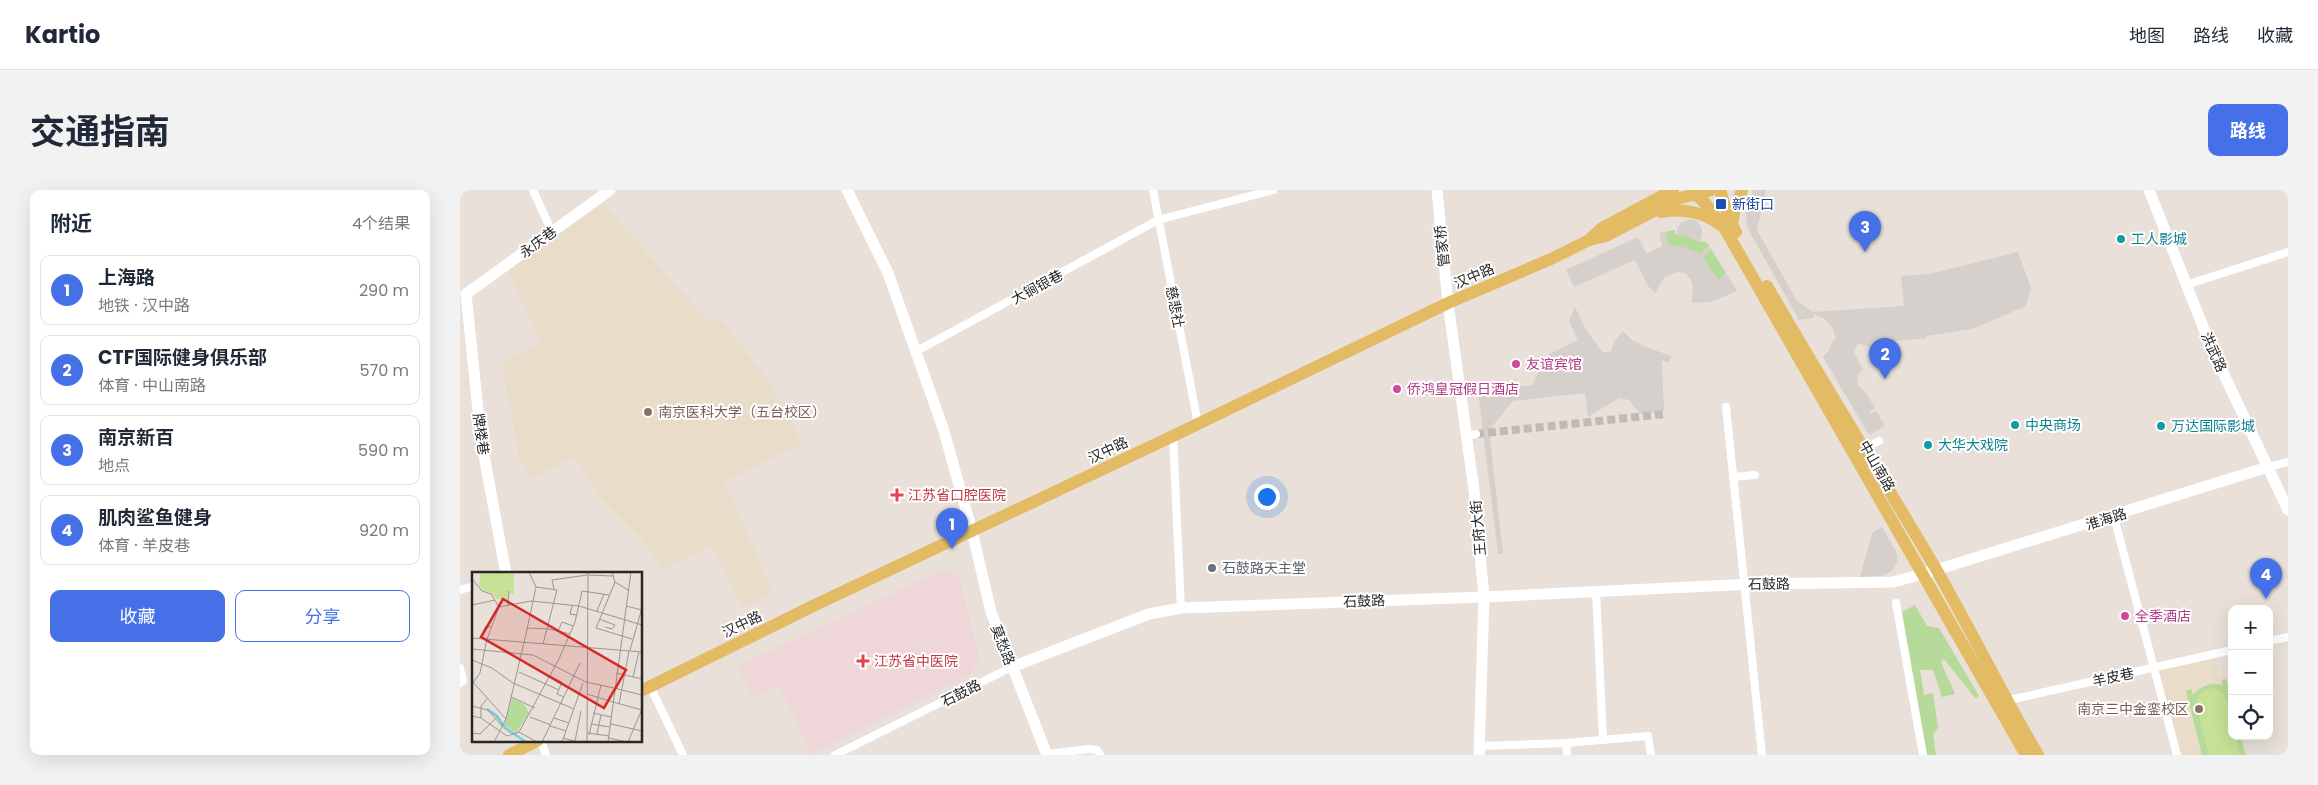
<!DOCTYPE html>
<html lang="zh">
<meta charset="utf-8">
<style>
body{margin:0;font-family:Poppins,"Noto Sans SC",sans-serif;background:#f2f2f3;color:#1f2937}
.controls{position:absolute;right:15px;bottom:15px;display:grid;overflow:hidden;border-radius:10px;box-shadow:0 5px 20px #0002}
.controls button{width:45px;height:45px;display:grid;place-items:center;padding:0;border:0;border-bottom:1px solid #e0e1e3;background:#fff;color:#1f2937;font:25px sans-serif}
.you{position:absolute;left:806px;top:306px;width:18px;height:18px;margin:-12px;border:4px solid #fff;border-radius:50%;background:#1a73e8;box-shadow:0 0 0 8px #1a73e833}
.badge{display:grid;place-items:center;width:32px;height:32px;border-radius:50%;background:#4670e8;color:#fff;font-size:16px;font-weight:700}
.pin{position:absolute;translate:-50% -41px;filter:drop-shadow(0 1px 2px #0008)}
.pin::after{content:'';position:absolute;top:26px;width:18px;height:15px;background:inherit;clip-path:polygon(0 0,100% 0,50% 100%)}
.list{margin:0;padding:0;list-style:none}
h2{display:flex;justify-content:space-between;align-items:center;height:65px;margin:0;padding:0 20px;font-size:21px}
h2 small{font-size:16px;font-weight:400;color:#747a83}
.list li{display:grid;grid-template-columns:32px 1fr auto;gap:15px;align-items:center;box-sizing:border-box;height:70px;margin:0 10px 10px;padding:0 10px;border:1px solid #e0e1e3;border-radius:10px}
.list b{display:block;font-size:19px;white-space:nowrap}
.list p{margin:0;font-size:16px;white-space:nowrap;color:#747a83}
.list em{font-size:16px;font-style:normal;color:#747a83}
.actions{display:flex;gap:10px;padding:15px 20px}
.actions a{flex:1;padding:11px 0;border:1px solid #4670e8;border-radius:10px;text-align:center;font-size:18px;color:#4670e8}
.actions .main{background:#4670e8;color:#fff}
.icon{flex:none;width:28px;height:28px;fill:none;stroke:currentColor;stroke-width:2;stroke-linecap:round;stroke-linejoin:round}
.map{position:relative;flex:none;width:1828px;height:565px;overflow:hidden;border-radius:10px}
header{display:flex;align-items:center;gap:30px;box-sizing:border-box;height:70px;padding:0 25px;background:#fff;border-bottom:1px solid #e0e1e3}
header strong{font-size:24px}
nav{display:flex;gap:28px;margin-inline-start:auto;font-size:18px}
.intro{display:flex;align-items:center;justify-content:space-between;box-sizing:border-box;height:120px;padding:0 30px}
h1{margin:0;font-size:35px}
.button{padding:12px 22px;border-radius:10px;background:#4670e8;color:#fff;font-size:18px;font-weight:700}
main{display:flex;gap:30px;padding:0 30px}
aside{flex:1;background:#fff;border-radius:10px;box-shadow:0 5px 20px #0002}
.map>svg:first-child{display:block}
.education{fill:#e9dcc9}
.medical{fill:#efd6d9}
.green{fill:#b5da9a}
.pitch{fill:#c7e196}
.plaza{fill:#d5d0cb}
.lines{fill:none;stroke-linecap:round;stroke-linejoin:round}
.street-tunnel{stroke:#c1bbb5;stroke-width:8;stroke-dasharray:8 4;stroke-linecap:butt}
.street{stroke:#fff;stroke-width:8}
.secondary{stroke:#fff;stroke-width:11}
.primary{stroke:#e2bb64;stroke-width:12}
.transit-dot{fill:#1a4fb4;stroke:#fff;stroke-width:2}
.culture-dot{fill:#0f9aa8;stroke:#fff;stroke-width:2}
.hotel-dot{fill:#d1479c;stroke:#fff;stroke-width:2}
.education-dot{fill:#8d6e63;stroke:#fff;stroke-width:2}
.health-dot{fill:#e0444e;stroke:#fff;stroke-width:2}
.worship-dot{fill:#6b7280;stroke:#fff;stroke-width:2}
.labels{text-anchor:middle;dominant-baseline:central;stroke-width:4;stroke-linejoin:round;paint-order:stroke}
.transit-label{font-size:14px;fill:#164399;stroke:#fff;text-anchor:start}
.culture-label{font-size:14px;fill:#0d838f;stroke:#fff;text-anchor:start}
.street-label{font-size:14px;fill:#272727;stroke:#fff}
.hotel-label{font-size:14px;fill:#b23c85;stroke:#fff;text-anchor:start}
.education-label{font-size:14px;fill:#785e54;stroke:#fff;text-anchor:start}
.health-label{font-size:14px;fill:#be3a42;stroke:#fff;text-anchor:start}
.worship-label{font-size:14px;fill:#5b616d;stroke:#fff;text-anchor:start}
.inset-river{fill:none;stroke:#74cde2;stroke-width:2.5}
.inset-road{fill:none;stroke:#9b9692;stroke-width:1}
.view{fill:#d62828;fill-opacity:0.15;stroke:#d62828;stroke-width:2.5}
.inset-edge{fill:none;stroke:#272727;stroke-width:2.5}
</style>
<header>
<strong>Kartio</strong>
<nav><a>地图</a><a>路线</a><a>收藏</a></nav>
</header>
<div class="intro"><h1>交通指南</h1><a class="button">路线</a></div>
<main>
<aside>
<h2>附近<small>4个结果</small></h2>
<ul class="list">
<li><span class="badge">1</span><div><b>上海路</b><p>地铁 · 汉中路</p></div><em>290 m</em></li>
<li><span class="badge">2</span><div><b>CTF国际健身俱乐部</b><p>体育 · 中山南路</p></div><em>570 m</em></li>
<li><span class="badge">3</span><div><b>南京新百</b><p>地点</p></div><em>590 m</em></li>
<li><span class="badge">4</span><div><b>肌肉鲨鱼健身</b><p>体育 · 羊皮巷</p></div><em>920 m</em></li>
</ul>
<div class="actions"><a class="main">收藏</a><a>分享</a></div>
</aside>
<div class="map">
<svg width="1828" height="565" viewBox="0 0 1828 565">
<rect width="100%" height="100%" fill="#e8e0d9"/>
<!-- education -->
<g class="education">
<path d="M143,14L248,131L260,129L308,190L342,254L264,291L313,403L283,418L252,356L203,380L181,349L140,308L115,267L71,288L60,272L42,173L81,153L48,81Z"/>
<path d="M1753,464L1760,488L1768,487L1772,502V546H1783L1788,565H1717L1695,478Z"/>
</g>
<!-- medical -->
<path class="medical" d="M483,380L499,386L519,468L511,485L352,564L319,496L293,508L278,476Z"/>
<!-- green -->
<g class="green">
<path d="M1215,40V44L1231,47L1242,52L1244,51L1249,55L1240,65L1208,55L1205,42Z"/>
<path d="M1251,59L1266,83L1258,91L1242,67Z"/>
<path d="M1455,415L1467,436L1479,438L1519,506L1515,508L1485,470L1483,469L1481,472L1495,504L1482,507L1473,480H1460L1464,505L1473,503L1478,538L1473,545L1476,565H1467L1442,422Z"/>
<path d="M1766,489L1772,510V546H1781L1785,565H1742L1726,501L1731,499L1733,505C1740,496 1752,491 1763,496L1762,490Z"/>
</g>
<!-- pitch -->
<path class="pitch" d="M1752,498C1771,500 1772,532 1772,546H1776L1780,565H1749L1736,513L1740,503Z"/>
<!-- plaza -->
<g class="plaza">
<path d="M1293,0H1306L1297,40L1337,111L1353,122L1444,116L1441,86L1470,84L1558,62L1571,98L1566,116L1512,139L1466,146L1467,148L1416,153V157H1407L1400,153L1397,155L1394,163L1403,179L1397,186L1398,195L1406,203L1415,218L1409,222L1410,224L1416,221L1425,236L1409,245L1363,167L1370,159L1372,151L1376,150L1372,137L1365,129L1354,124L1353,128L1339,130L1287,37L1286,19Z"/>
<path d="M1231,29L1238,32L1242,38V47L1239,51L1217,44V38L1222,32Z"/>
<path d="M1205,42L1208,55L1224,57L1240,64L1249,55L1251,59L1243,67L1257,91L1266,83L1277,101L1251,112L1232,113L1233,99L1231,89L1225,83L1216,82L1204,88L1195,103L1188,96L1175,70L1114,97L1106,80L1178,47L1187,64L1202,56L1199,43Z"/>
<path d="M1115,117L1126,140L1143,163L1151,161L1155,150L1163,141L1172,150L1186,157L1211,166L1209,172L1202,171L1204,221L1180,224L1169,210L1159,208L1128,227L1125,203L1053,211L1029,240L1043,363L1038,364L1018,201L1072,195L1087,165L1118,150L1109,131Z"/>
<path d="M1422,337L1436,361L1438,371L1436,375L1432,381L1422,386L1400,387L1412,343Z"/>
</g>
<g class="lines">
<!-- street-tunnel -->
<path class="street-tunnel" d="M1016,244L1205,224"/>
<!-- street -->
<g class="street">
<path d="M73,0L92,42"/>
<path d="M693,0L738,234"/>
<path d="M1726,95L1828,62"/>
<path d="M455,162L698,30L813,0"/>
<path d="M1266,217L1302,565"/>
<path d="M713,246L721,418"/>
<path d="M1006,246L1016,244"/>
<path d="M1403,259L1419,251"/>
<path d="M1808,277L1828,272"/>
<path d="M1273,287L1295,285"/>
<path d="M1654,327L1717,565"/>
<path d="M0,400L14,396"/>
<path d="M1136,400L1143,550"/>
<path d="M1436,413L1463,565"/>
<path d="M1809,451L1828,447"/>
<path d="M0,478L3,491L0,493"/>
<path d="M190,496L223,565"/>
<path d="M1545,511L1772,460"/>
<path d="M81,551L86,565"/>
<path d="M1106,553L1107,565"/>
<path d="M1019,556L1106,553L1188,546L1191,565"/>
<path d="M587,564L629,559L637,560L640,565"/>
<path d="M375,565L552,477"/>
</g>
<!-- secondary -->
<g class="secondary">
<path d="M387,0L428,83L483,238L512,341L531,422L587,565"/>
<path d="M977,0L988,113L1014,300L1024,407L1019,565"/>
<path d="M1689,0L1751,157L1828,320"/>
<path d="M6,104L21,249L46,384"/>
<path d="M6,104L150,0"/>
<path d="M552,477L689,424L721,418L1024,407L1293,394L1433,392L1463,384L1808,277"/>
</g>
<!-- primary -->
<g class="primary">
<path d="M1260,0L1269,29L1276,42"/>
<path d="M1232,1L1245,13L1265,39L1566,565"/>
<path d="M1201,22C1221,18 1245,22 1260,35"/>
<path d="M1272,35L1274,22L1282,0"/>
<path d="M1129,50L1142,38L1213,0"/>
<path d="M1307,96C1362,191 1420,284 1476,379C1511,440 1542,504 1578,565"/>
<path d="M181,501L357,414L713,246L988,113L1091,69L1129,50L1146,46L1217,9L1251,0"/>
<path d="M49,565L77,551"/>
</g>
</g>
<!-- markers -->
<rect class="transit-dot" x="1255" y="8" width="12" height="12" rx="2.5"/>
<g class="culture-dot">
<circle cx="1661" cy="49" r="5"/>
<circle cx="1555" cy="235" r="5"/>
<circle cx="1701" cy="236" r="5"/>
<circle cx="1468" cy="255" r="5"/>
</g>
<g class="hotel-dot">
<circle cx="1056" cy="174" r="5"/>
<circle cx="937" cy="199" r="5"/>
<circle cx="1665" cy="426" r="5"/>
</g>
<g class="education-dot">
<circle cx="188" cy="222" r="5"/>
<circle cx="1739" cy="519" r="5"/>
</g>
<g class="health-dot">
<path d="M434.5 297.5h5v5h5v5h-5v5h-5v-5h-5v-5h5z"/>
<path d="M400.5 463.5h5v5h5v5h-5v5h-5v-5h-5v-5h5z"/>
</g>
<circle class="worship-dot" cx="752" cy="378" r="5"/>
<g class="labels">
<!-- transit labels -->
<g class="transit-label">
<text x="1272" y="14">新街口</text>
</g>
<!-- culture labels -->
<g class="culture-label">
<text x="1671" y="49">工人影城</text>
<text x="1565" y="235">中央商场</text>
<text x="1711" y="236">万达国际影城</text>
<text x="1478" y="255">大华大戏院</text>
</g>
<!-- street labels -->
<g class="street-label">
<text transform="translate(78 52) rotate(-36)">永庆巷</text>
<text transform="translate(982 56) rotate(-96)">管家桥</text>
<text transform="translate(1014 86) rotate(-23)">汉中路</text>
<text transform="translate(577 97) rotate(-28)">大锏银巷</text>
<text transform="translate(715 117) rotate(79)">慈悲社</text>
<text transform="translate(1754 162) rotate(66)">洪武路</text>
<text transform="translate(21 244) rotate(82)">牌楼巷</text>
<text transform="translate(648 260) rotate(-25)">汉中路</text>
<text transform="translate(1417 276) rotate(60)">中山南路</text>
<text transform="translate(1646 329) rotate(-17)">淮海路</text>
<text transform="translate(1018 338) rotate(-95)">王府大街</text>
<text transform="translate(1309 394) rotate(-1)">石鼓路</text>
<text transform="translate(904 411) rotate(-2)">石鼓路</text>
<text transform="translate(282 434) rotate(-26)">汉中路</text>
<text transform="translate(543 455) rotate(69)">莫愁路</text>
<text transform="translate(1653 487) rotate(-12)">羊皮巷</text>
<text transform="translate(501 503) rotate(-27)">石鼓路</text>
</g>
<!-- hotel labels -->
<g class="hotel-label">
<text x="1066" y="174">友谊宾馆</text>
<text x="947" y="199">侨鸿皇冠假日酒店</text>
<text x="1675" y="426">全季酒店</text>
</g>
<!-- education labels -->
<g class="education-label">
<text x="198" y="222">南京医科大学（五台校区）</text>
<text x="1729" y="519" text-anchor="end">南京三中金銮校区</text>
</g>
<!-- health labels -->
<g class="health-label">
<text x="448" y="305">江苏省口腔医院</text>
<text x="414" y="471">江苏省中医院</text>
</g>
<!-- worship labels -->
<g class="worship-label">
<text x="762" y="378">石鼓路天主堂</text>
</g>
</g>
<!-- overview -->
<g transform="translate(12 382)">
<rect width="170" height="170" fill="#e8e0d9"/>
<path d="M40,126L53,133L57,141L44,161L32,153Z" fill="#b5da9a"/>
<path d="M9,0H42V22L37,21L36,28L24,27L20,21L12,19L7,14Z" fill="#c7e196"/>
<path class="inset-river" d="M15,137L25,144L33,156L54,170"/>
<path class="inset-road" d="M140,0L143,10L156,18M116,3L141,4M0,7L10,19L19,22L27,35M143,10L124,56L160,67M64,15L85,18L71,72M82,17L80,8L115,3M59,29L107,34L170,53M0,33L23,28M36,34L37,19M100,34L98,42L105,43M154,34L170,38M27,35L59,29M0,37V58M125,39L132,22M127,47L143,53L140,57L133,55M55,56L77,57L98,62M86,59L90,50L101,54M0,66L170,80M8,66L14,54L19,55M0,77L61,83L114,110M158,78L170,36M0,88L20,96L41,111L102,137M47,100L87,118M144,101L170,107M78,104L90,110L85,122L92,125M161,105L167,80M0,109L34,147M114,110L142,116M0,112L8,101L15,67L27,35M142,116L170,123M115,122L141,130M39,125L63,136M141,130L170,138M147,132L157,79M0,134L16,138L30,154M121,141L139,145M0,144L9,146L35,164L47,160L65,170M58,145L79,153M9,146V134L15,127M82,146L97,151M119,152L138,155M139,152L170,159M78,154L94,159M47,160L87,87L103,50L110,19L137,23M0,161L8,162L25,145M116,161L137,164M125,162L129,143M117,163L129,113M91,166L106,170M137,166L155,170M103,169L109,139M22,170L34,147L54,62L64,15L57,0M70,170L108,91M90,170L111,111M115,170L116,0M136,170L159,0M156,170L170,137"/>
<path class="view" d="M31,27L154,98L132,136L9,65Z"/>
<rect width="170" height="170" class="inset-edge"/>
</g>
</svg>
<div class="controls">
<button>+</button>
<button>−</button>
<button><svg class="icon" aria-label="locate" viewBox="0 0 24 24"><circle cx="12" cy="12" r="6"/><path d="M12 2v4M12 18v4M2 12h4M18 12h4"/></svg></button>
</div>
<div class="you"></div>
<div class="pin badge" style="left:492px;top:359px">1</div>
<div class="pin badge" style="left:1425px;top:189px">2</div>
<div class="pin badge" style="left:1405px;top:62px">3</div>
<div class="pin badge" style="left:1806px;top:409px">4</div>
</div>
</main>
